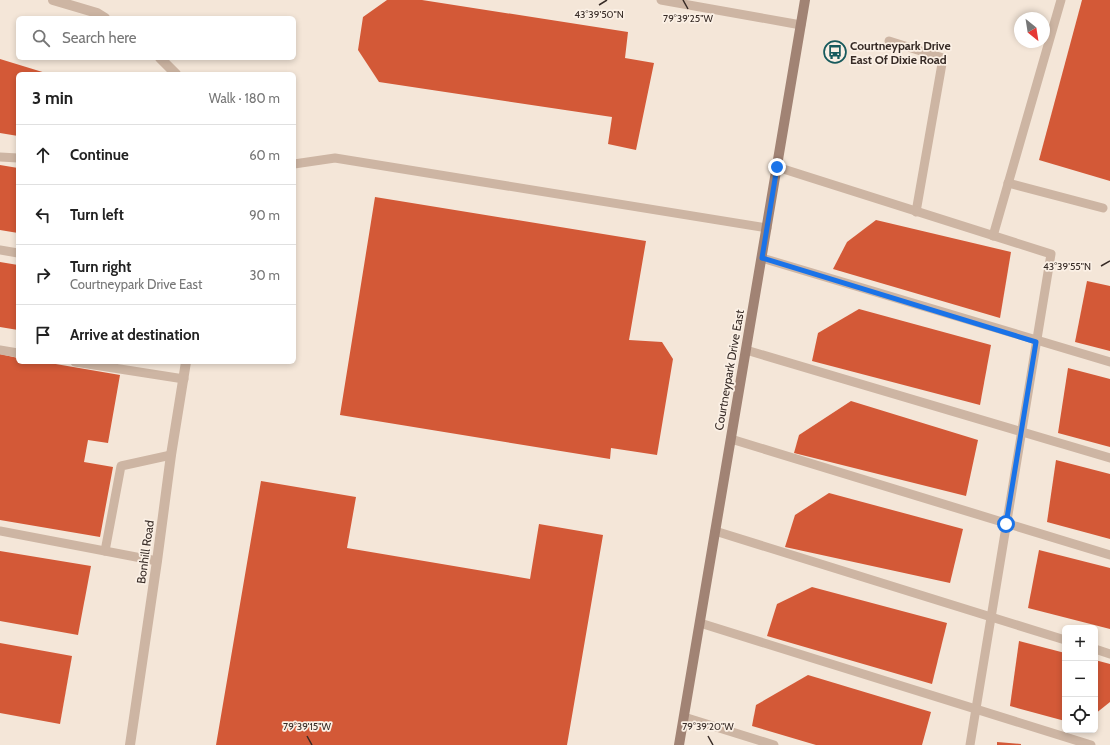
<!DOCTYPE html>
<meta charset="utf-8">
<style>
body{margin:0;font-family:Cabin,sans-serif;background:#f2f2f2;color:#222}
.controls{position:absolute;right:12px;bottom:12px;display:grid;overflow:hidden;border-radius:6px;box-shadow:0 2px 6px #0003}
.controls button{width:36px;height:36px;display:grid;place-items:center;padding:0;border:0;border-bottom:1px solid #e0e0e0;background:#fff;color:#222;font:20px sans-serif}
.compass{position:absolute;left:1014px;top:12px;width:36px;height:36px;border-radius:50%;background:#fff;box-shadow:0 2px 6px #0003;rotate:150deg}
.stop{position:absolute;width:12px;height:12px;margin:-9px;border:3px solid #1a73e8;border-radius:50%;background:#fff}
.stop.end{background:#1a73e8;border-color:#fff;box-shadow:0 1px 4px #0008}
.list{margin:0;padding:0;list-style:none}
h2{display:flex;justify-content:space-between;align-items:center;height:52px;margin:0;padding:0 16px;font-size:17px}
h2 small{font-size:13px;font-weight:400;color:#767676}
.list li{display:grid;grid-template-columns:26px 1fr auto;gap:12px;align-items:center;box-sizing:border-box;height:60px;padding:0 16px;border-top:1px solid #e0e0e0}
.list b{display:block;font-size:15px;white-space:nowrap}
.list p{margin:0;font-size:13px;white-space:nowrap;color:#767676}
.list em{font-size:13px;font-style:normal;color:#767676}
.icon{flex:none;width:22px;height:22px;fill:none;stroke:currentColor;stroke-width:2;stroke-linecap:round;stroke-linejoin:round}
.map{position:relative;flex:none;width:1110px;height:745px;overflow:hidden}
.search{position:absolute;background:#fff;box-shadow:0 2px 6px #0003;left:16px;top:16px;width:280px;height:44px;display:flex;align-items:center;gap:10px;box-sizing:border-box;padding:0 14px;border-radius:6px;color:#767676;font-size:15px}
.panel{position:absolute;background:#fff;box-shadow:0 2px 6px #0003;left:16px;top:72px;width:280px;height:292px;border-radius:6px}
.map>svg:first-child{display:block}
.building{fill:#d35937}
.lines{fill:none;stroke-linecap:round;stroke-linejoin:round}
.lane{stroke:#cdb5a3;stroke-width:9}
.street{stroke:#cdb5a3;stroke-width:10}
.secondary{stroke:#a18374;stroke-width:10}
.route{stroke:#1a73e8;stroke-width:5}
.ticks{fill:none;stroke:#372b26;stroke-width:1.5}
.labels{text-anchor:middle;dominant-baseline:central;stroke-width:3.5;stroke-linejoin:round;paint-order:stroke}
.poi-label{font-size:12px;font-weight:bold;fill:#372b26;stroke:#fbf0e5;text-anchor:start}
.street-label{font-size:12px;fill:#372b26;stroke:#fbf0e5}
.ticks-label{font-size:10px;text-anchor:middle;fill:#372b26;stroke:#fbf0e5;stroke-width:3.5;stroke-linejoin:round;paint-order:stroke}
</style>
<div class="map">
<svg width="1110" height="745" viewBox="0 0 1110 745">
<rect width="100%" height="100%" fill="#f4e6d8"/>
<!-- building -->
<g class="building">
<path d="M387,0H422L628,32L625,58L654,63L636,150L608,144L612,117L379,82L358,50L363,17Z"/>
<path d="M1082,0H1110V181L1039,160Z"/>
<path d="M0,59L49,74H18V136L0,133Z"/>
<path d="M0,165L18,168V233L0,230Z"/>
<path d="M375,197L646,241L629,340L662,342L673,359L657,455L611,448L610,459L340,415Z"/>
<path d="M876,220L1011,252L1000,318L833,269L847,242Z"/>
<path d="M0,262L18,265V330L0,327Z"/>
<path d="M1087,281L1110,286V351L1075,342Z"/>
<path d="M859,309L991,345L980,405L812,361L818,333Z"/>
<path d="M0,354L18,358V362H44L120,375L108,443L88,440L84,462L113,467L100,537L0,520Z"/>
<path d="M1068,368L1110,379V447L1058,433Z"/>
<path d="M851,401L978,440L966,496L794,453L799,435Z"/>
<path d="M1056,460L1110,474V539L1047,522Z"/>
<path d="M261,481L356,497L347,548L530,579L539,524L603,535L567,745H216Z"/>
<path d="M829,493L963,529L950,583L785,547L795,515Z"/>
<path d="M1039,550L1110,568V629L1028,608Z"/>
<path d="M0,551L91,566L78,635L0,621Z"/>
<path d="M812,587L947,623L932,684L767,636L777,604Z"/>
<path d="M1019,641L1065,653V721L1010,706Z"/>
<path d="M0,643L72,656L60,724L0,713Z"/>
<path d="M1095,660L1110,664V702L1095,714Z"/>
<path d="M808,675L931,712L922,745H816L752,726L756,705Z"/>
<path d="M997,742L1021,744V745H997Z"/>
</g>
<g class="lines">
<!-- lane -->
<g class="lane">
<path d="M661,0L801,25"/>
<path d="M889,41L943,58L916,212"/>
<path d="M0,157L18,158"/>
<path d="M294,164L335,158L767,228"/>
<path d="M777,167L1051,254L970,745"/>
<path d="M1008,183L1103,208"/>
<path d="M993,236L1061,0"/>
<path d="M0,250L18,253"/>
<path d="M762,258L1110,362"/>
<path d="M0,350L18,353"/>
<path d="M746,350L1110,458"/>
<path d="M75,362L184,379"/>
<path d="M731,439L1110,555"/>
<path d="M0,531L157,561"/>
<path d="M715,531L1065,640"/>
<path d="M105,551L121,466L171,455"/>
<path d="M700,623L1091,745"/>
<path d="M1095,649L1110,654"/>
<path d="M684,717L774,745"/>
</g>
<!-- street -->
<g class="street">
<path d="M53,0L97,13L105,18"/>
<path d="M160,58L176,74"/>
<path d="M130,745L157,561L171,455L186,362"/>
</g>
<!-- secondary -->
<path class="secondary" d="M679,745L805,0"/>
</g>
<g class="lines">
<!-- route -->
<path class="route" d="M777,167L762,258L1036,342L1006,524"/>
</g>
<!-- ticks -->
<path class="ticks" d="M683,0L688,9M599,5L607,0M1101,266L1110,261M307,736L312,745M708,736L713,745"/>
<!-- icons -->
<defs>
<g id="bus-ring" transform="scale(1.15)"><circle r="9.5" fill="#fbf0e5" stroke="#175a5d" stroke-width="1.5"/><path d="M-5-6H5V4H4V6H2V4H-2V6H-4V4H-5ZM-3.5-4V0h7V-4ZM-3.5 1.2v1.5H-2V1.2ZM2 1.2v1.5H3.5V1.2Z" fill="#175a5d"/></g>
</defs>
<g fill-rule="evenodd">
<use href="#bus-ring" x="835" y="52"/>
</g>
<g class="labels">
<!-- poi labels -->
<g class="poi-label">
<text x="850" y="45">Courtneypark Drive<tspan x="850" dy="14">East Of Dixie Road</tspan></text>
</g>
<!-- street labels -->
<g class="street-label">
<text transform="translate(729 370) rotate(-80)">Courtneypark Drive East</text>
<text transform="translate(145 552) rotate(-82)">Bonhill Road</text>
</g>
</g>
<g class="ticks-label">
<text x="599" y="18">43°39'50"N</text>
<text x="688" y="22">79°39'25"W</text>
<text x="1067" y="270">43°39'55"N</text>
<text x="307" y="730">79°39'15"W</text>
<text x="708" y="730">79°39'20"W</text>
</g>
</svg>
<div class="controls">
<button>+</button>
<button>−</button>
<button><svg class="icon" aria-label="locate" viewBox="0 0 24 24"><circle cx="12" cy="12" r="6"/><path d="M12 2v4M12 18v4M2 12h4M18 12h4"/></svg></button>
</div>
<svg class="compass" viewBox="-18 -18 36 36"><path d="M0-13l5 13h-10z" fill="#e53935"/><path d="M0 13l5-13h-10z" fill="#767676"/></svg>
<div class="stop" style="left:1006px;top:524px"></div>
<div class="stop end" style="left:777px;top:167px"></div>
<div class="search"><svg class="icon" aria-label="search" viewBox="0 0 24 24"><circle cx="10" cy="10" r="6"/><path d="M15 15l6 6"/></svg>Search here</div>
<section class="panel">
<h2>3 min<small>Walk · 180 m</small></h2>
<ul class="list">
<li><svg class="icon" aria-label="ahead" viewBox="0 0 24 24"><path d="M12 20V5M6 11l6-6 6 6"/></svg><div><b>Continue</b></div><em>60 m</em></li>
<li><svg class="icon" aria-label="left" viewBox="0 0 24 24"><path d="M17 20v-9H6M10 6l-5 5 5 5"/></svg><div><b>Turn left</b></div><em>90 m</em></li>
<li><svg class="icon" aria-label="right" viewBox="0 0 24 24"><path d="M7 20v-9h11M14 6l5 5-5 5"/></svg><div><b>Turn right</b><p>Courtneypark Drive East</p></div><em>30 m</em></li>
<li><svg class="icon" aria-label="arrive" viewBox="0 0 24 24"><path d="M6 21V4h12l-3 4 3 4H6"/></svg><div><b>Arrive at destination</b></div></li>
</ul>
</section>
</div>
